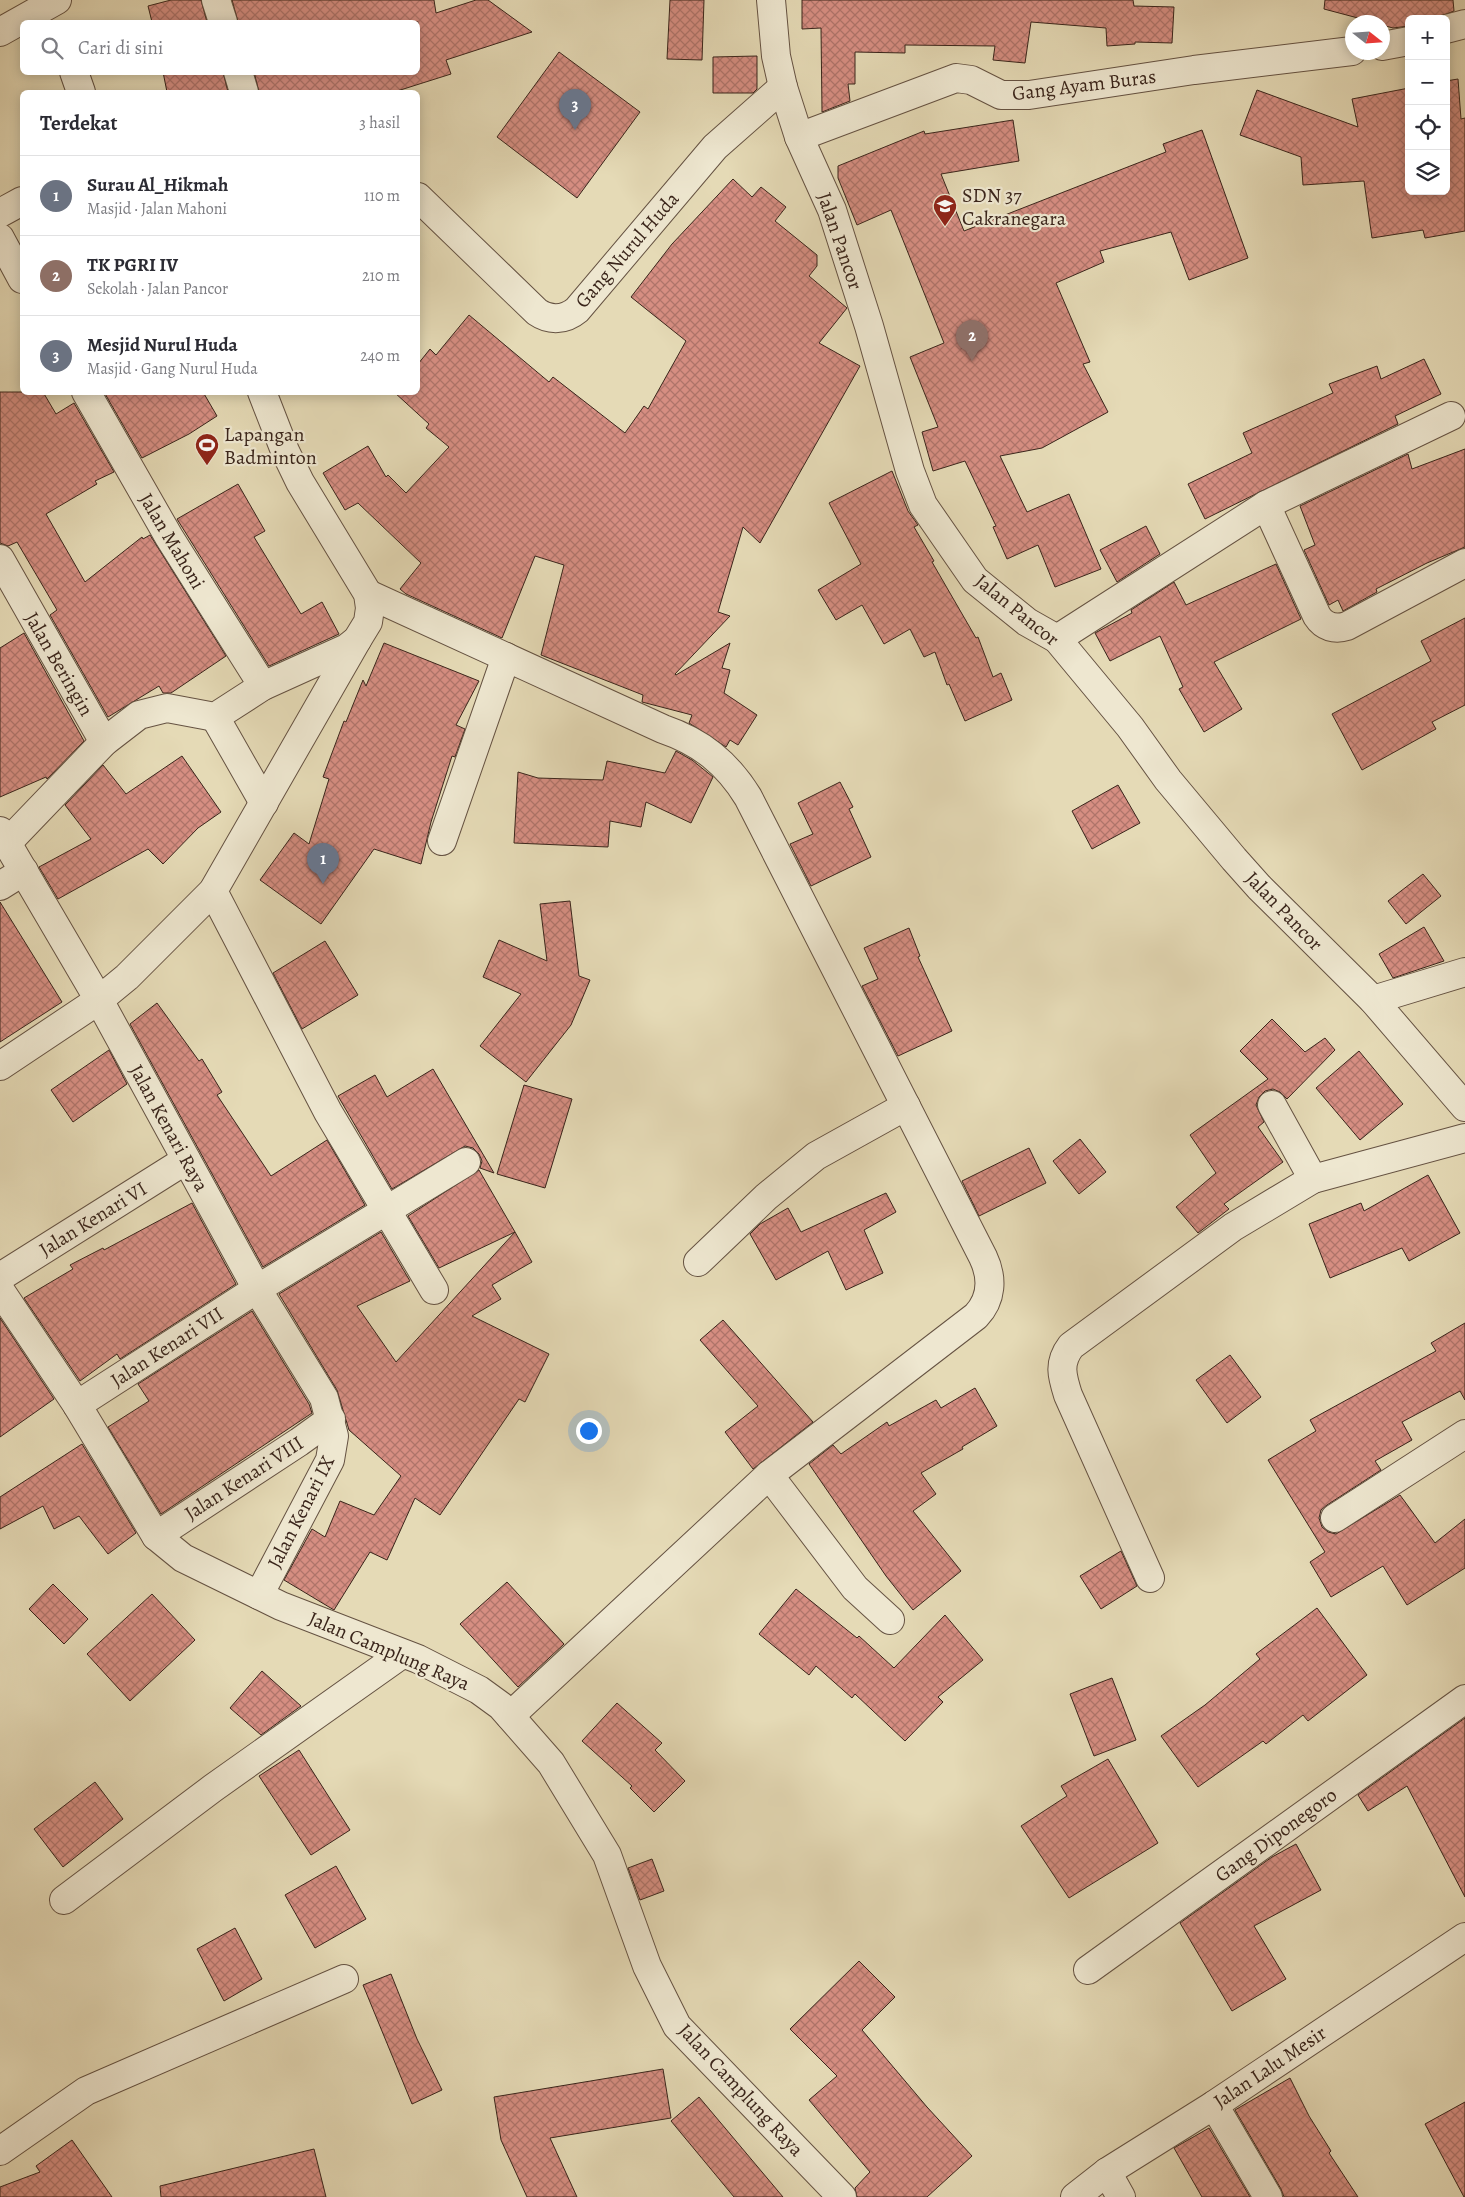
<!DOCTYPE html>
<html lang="id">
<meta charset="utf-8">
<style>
body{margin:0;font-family:Alegreya,serif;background:#f7f7f7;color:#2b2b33}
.controls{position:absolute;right:15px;top:15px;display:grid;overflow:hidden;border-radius:8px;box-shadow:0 2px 12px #0003}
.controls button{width:45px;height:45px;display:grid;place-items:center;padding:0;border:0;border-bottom:1px solid #e1e1e2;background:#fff;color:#2b2b33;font:25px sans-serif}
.compass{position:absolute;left:1345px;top:15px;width:45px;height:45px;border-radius:50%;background:#fff;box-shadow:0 2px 12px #0003;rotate:107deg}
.you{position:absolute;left:588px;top:1430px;width:18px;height:18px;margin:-12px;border:4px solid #fff;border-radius:50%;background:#1a73e8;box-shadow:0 0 0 8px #1a73e833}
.badge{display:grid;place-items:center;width:32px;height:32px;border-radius:50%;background:#8f2418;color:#fff;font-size:16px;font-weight:700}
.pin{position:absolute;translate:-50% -41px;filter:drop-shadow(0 1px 2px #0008)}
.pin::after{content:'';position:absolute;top:26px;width:18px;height:15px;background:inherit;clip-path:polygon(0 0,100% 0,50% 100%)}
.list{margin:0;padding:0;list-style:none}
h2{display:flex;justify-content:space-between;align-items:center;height:65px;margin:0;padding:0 20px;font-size:21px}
h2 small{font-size:16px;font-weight:400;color:#7c7c81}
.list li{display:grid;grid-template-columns:32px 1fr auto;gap:15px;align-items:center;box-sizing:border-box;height:80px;padding:0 20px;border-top:1px solid #e1e1e2}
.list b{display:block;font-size:19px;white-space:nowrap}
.list p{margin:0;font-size:16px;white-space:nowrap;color:#7c7c81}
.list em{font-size:16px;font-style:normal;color:#7c7c81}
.icon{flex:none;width:28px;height:28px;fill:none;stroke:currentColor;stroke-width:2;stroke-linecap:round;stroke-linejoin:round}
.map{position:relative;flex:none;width:1465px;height:2197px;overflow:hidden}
.search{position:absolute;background:#fff;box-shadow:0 2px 12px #0003;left:20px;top:20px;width:400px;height:55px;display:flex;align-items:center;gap:12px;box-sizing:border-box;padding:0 18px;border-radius:8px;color:#7c7c81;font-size:19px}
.panel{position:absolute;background:#fff;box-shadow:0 2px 12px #0003;left:20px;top:90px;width:400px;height:305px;border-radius:8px}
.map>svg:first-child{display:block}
.building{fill:url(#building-cross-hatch);stroke:#3a251b}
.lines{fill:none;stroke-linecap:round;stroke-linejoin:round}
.minor-casing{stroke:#655242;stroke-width:30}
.tertiary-casing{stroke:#655242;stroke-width:30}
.minor{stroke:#eee7d0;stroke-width:28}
.tertiary{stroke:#eee7d0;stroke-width:28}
.labels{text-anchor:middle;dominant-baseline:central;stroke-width:4.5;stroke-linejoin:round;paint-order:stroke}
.street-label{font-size:20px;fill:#3a251b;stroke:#eee7d0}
.poi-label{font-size:20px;fill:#3a251b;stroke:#eee7d0;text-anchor:start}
</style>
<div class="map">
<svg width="1465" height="2197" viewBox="0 0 1465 2197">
<defs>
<pattern id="building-cross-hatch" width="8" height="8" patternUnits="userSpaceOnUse" patternTransform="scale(1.25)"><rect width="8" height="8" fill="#d68e82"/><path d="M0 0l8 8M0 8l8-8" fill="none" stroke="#af746a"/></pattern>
</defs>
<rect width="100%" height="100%" fill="#e5dab6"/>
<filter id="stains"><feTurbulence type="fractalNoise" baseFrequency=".004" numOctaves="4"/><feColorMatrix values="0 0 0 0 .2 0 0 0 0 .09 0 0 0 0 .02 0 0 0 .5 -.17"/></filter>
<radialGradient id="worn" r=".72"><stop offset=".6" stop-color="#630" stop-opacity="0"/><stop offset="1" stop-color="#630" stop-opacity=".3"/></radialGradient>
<!-- building -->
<g class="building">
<path d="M171,0H201L207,22H152L148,6Z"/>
<path d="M232,0H434L436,13L476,0H488L532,32L446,60L451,74L394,92H259L254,72H418V22H238Z"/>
<path d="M670,0H704L702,60L667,59Z"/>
<path d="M802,0H1133L1134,6L1174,7L1172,43L1135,42V44L1107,46L1106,28L1031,22L1025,63L993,60L995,46L905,45V53L855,52V84H848L850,101L822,112L821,28L802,29Z"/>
<path d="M1325,0H1453L1454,11L1434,19H1409V26L1393,28L1382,25V22H1373L1324,9Z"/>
<path d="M559,52L640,112L577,198L497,137Z"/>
<path d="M757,56V89L753,93H713V57Z"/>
<path d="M163,72H223L228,92H167Z"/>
<path d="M1458,79L1461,119L1465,118V231L1425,238L1423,230L1372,238L1364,181L1303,185L1301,157L1240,135L1257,90L1358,127L1352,99L1409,88V191H1446V81Z"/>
<path d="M1013,120L1019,161L941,174L964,231L1166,152L1163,144L1202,130L1248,258L1189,280L1171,232L1100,251L1104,262L1056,283L1090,362L1083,364L1108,412L1042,448L1000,456L1027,512L1069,494L1101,569L1055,587L1038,545L1007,559L993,527L996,526L965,461L933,471L922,432L938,427L910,357L944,343L891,210L857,225L838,178V166L924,131L925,134Z"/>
<path d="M733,179L752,197L761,187L786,207L775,221L817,255V266L809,276L847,308L819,343L860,366L760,543L743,527L718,612L730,616L675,674L676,675L730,643L722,668L730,670L724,693L757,715L738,745L730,740L726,747L689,723L692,715L642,702L643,695L541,655L564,565L535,556L502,638L406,594L400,589L421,563L358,503L345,510L323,473L368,446L386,477L388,475L406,493L449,447L426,428L429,424L394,392H418V364L430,349L436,355L469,315L549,382L553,377L625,433L644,406L648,409L686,341L631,297L672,244Z"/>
<path d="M1424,359L1441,394L1395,416L1398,424L1205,519L1188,484L1252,453L1243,433L1333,393L1329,384L1377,366L1381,379Z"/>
<path d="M0,392H43L56,414L74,403L114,472L95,481L97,484L46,514L85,582L142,537L143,539L150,535L226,656L171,693H163L159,686L108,717L50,615L57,610L17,542L8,546L0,543Z"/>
<path d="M104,392H203L217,416L189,434L142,458Z"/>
<path d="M1465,449V547L1427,563L1376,589L1377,592L1343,611L1338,600L1329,605L1304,550L1315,545L1300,506L1408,454L1412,469Z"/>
<path d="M892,471L908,511L918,525L914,527L934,561L932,562L976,638L978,637L993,677L1001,673L1012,700L965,721L949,684L947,685L935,652L924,657L910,629L884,644L862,605L836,620L818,590L861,564L829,503Z"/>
<path d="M238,484L265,531L254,537L301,614L322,602L339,634L269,666L177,519Z"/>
<path d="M1146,526L1160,554L1117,582L1100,550Z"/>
<path d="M1276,564L1301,619L1214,662L1242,709L1204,732L1179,689L1183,687L1160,636L1110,661L1095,633L1132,613L1131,610L1174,582L1186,605Z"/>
<path d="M1465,618V705L1432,722L1436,729L1362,770L1332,714L1431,661L1421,641Z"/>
<path d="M24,633L84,741L47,779L46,777L0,797V648Z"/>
<path d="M384,643L479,681L456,725L465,729L455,757L452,756L431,822L421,864L374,849L321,924L260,880L294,833L309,844L329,779L323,777L344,721L346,722L363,680L366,686Z"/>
<path d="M676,751L692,760L713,777L691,823L646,802L641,827L610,821L608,847L514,843L518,772L538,778L603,780L607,761L665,773Z"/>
<path d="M182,756L221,812L198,828L163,864L148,849L58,899L39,867L91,839L65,805L103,765L126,794Z"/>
<path d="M840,782L853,807L849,809L871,857L811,886L790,844L813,834L798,803Z"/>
<path d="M1118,785L1140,823L1092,849L1072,811Z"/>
<path d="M1423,874L1441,896L1406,924L1388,901Z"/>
<path d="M570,901L579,976L590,980L571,1025L526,1082L480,1046L521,994L483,977L499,940L547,961L540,904Z"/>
<path d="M0,902L62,1002L0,1042Z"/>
<path d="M1424,927L1444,961L1393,978L1379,954Z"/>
<path d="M909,928L920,956L918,957L952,1031L898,1056L862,986L878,979L864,948Z"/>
<path d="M325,941L358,995L302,1029L273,973Z"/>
<path d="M157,1003L199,1061L202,1059L222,1092L217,1095L271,1176L327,1140L365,1205L263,1267L130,1024Z"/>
<path d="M1272,1019L1305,1052L1325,1038L1335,1050L1287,1099L1280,1092L1273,1089L1265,1091L1259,1097L1256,1105L1264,1122L1258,1127L1283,1162L1224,1204L1229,1209L1198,1233L1176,1207L1216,1173L1190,1135L1268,1079L1240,1051Z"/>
<path d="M109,1050L127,1084L73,1122L51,1090Z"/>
<path d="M1359,1051L1403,1104L1360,1140L1316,1088Z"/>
<path d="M433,1069L494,1173L480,1168L482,1161L479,1154L473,1148L465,1146L392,1189L338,1096L375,1075L387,1097Z"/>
<path d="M524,1085L572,1099L545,1188L497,1174Z"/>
<path d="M1080,1139L1106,1172L1079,1194L1053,1161Z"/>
<path d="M1029,1148L1046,1183L979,1216L962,1181Z"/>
<path d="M479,1170L515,1232L439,1268L408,1216Z"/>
<path d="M1428,1175L1460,1233L1409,1261L1402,1248L1330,1278L1309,1224L1361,1203L1364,1211Z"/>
<path d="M886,1193L896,1212L864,1230L883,1273L846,1290L828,1251L776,1280L750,1234L760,1224L788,1208L801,1232Z"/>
<path d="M192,1203L236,1284L120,1359L117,1354L80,1381L24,1298L73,1269L70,1265L103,1248L104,1250Z"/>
<path d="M381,1232L410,1281L357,1306L396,1362L515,1232L532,1262L492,1285L501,1299L472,1316L549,1354L525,1402L519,1399L440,1515L415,1498L387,1560L370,1552L334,1610L284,1580L312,1529L325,1537L340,1501L374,1515L401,1476L349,1430L337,1390L279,1294Z"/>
<path d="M252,1311L309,1404L312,1413L161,1514L108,1427L149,1401L138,1384Z"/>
<path d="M0,1318L54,1399L0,1437Z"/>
<path d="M723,1320L813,1422L753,1469L725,1432L758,1406L700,1340Z"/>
<path d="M1465,1323V1400L1460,1391L1402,1422L1412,1440L1375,1461L1381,1470L1327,1505L1321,1510L1319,1518L1322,1527L1328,1532L1336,1534L1400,1495L1435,1543L1465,1519V1568L1407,1605L1383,1566L1331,1597L1310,1562L1325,1552L1268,1460L1316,1431L1310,1420L1436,1351L1431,1343Z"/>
<path d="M1230,1355L1261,1397L1227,1423L1196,1380Z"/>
<path d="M975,1388L997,1426L962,1447L963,1449L921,1473L936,1494L913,1511L961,1571L913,1610L886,1576L809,1464L833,1445L841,1454L887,1422L889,1426L936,1400L941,1408Z"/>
<path d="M82,1444L136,1533L108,1554L79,1516L54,1529L43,1506L0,1529V1497Z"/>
<path d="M1121,1551L1137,1586L1101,1609L1080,1576Z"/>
<path d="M507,1582L564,1644L518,1687L460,1624Z"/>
<path d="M53,1584L88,1619L64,1644L29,1609Z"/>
<path d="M796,1589L857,1638L859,1636L894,1668L945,1615L983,1660L938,1697L943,1702L905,1741L855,1694L852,1698L816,1666L809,1675L759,1634Z"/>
<path d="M152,1594L195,1640L130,1701L87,1654Z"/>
<path d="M1317,1608L1367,1675L1308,1721L1303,1715L1266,1744L1263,1741L1198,1787L1161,1736L1205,1705L1260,1659L1256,1654Z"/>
<path d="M262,1671L301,1706L261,1735L230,1708Z"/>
<path d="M1112,1678L1136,1740L1094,1756L1070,1694Z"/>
<path d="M617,1703L662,1743L655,1750L685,1781L654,1812L630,1788L632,1786L582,1741Z"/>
<path d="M1465,1718V1897L1407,1786L1368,1811L1358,1795Z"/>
<path d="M299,1750L350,1830L311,1855L259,1776Z"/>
<path d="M1108,1759L1158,1843L1069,1898L1021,1826L1067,1796L1061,1786Z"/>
<path d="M95,1782L123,1819L63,1867L34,1829Z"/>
<path d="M1296,1844L1321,1890L1254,1926L1286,1979L1232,2011L1180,1923L1272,1857Z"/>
<path d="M652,1859L664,1891L640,1900L628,1868Z"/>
<path d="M336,1866L366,1919L315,1948L285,1895Z"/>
<path d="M235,1928L262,1979L224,2001L197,1949Z"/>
<path d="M859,1961L895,1997L862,2030L927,2107L972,2156L927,2197H857L855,2188L870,2172L809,2100L837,2076L790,2029Z"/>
<path d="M391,1974L417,2039L442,2090L412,2104L363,1985Z"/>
<path d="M663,2069L671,2118L550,2138L577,2197H527L501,2140L494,2097Z"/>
<path d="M1290,2078L1309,2116L1331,2151L1329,2153L1358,2197H1284L1281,2189L1235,2110Z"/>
<path d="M699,2097L783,2197H734L671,2121Z"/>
<path d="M1465,2102V2197H1464L1425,2124Z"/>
<path d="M1209,2128L1250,2197H1202L1174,2148Z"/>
<path d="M72,2140L112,2197H0V2187L40,2172L36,2166Z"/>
<path d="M314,2149L326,2197H161L160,2186Z"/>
</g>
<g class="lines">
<!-- minor casing -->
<g class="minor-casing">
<g id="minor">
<path d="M216,0L223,22"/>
<path d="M771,0L776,56L783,87L799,137L832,210L869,326L910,471L923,505L975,580L1027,622L1057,639L1130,727L1168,780L1234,859L1259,887L1373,1000L1465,1107"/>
<path d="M1446,29L1465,24"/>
<path d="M0,32L57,0"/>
<path d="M1382,46L1409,41"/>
<path d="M74,72L81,92"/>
<path d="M238,72L244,92"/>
<path d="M799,137L956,78L971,80L1001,95H1029L1194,70L1352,51"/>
<path d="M418,197L537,312C550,321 565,320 577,310L715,147L783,87"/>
<path d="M0,213L22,201"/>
<path d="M0,238L22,279"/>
<path d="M86,392L169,537L263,686"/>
<path d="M1266,505L1317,616C1324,627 1335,630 1347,626L1465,563"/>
<path d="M0,559L104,742"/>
<path d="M368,594L663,729C701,742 727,763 748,797L983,1257C993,1278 992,1299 976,1316L769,1475L510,1716"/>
<path d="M1057,639L1266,505L1451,416"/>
<path d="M215,717L264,803"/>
<path d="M0,831L99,1000L257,1289L324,1398L334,1436L330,1460L259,1595"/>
<path d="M442,841L506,657"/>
<path d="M8,842L104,742L139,715L167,708L215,717L263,686L347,648L357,640L368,622L370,608L368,594L300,482L285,451L262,392"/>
<path d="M0,886L24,871"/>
<path d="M213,891L328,1112L434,1290"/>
<path d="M1373,1000L1465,972"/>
<path d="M0,1066L99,1000L127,977L213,891L357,640"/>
<path d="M1272,1105L1313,1179L1465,1138"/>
<path d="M698,1262L766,1197L816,1156L906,1106"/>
<path d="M0,1277L186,1160"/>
<path d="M0,1290L77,1405L156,1536L183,1558L281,1606L418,1659L479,1690L501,1706L551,1763L607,1855L647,1966L677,2026L842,2197"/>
<path d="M77,1405L257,1289L466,1162"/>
<path d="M769,1475L855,1588L890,1620"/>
<path d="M1335,1518L1465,1434"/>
<path d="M156,1536L299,1442L331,1419"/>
<path d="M1150,1578L1068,1395C1062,1376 1058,1363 1071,1346L1233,1227L1313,1179"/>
<path d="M64,1900L213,1788L402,1654"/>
<path d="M1088,1970L1465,1699"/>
<path d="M1214,2105L1268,2197"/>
<path d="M0,2151L86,2091L344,1979"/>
<path d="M1107,2172L1121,2197"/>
</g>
</g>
<!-- tertiary casing -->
<g class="tertiary-casing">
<path id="tertiary" d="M1075,2197L1107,2172L1214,2105L1465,1937"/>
</g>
<!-- minor -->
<use href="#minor" class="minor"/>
<!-- tertiary -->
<use href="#tertiary" class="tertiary"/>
</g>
<!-- icons -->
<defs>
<g id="school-pin" transform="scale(1.25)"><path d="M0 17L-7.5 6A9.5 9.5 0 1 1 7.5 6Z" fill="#8f2418" stroke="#eee7d0"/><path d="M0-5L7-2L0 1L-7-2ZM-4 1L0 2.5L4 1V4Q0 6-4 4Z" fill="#fff"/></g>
<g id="stadium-pin" transform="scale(1.25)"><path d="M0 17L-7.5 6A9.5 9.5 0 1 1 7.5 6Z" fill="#8f2418" stroke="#eee7d0"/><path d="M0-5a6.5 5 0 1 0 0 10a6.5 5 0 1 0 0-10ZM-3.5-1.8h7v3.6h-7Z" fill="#fff"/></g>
</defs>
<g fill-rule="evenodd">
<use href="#school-pin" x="945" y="206"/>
<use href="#stadium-pin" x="207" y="445"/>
</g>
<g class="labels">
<!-- street labels -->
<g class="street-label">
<text transform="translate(1084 85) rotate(-7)">Gang Ayam Buras</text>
<text transform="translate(840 241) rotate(71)">Jalan Pancor</text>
<text transform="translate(627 250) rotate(-49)">Gang Nurul Huda</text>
<text transform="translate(172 541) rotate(59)">Jalan Mahoni</text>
<text transform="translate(1017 610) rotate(39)">Jalan Pancor</text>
<text transform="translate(59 664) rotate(60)">Jalan Beringin</text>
<text transform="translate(1284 911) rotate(46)">Jalan Pancor</text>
<text transform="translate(169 1128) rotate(61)">Jalan Kenari Raya</text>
<text transform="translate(93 1219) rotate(-32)">Jalan Kenari VI</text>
<text transform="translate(167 1347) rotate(-33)">Jalan Kenari VII</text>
<text transform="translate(244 1478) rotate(-33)">Jalan Kenari VIII</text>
<text transform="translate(301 1512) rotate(-63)">Jalan Kenari IX</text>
<text transform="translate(389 1651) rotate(23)">Jalan Camplung Raya</text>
<text transform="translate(1276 1835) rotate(-36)">Gang Diponegoro</text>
<text transform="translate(1270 2067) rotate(-34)">Jalan Lalu Mesir</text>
<text transform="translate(741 2090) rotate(47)">Jalan Camplung Raya</text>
</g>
<!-- poi labels -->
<g class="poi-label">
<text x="962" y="195">SDN 37<tspan x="962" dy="23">Cakranegara</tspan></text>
<text x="224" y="434">Lapangan<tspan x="224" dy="23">Badminton</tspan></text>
</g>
</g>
<rect width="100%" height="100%" filter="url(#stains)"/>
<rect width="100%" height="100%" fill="url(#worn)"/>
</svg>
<div class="controls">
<button>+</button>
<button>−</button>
<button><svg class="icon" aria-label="locate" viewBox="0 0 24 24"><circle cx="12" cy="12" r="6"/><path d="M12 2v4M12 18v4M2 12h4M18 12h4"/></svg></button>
<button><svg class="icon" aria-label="layers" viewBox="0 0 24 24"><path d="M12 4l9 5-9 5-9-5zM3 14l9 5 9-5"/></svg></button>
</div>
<svg class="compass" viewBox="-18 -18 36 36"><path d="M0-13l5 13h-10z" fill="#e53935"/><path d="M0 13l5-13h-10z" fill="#7c7c81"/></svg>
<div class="you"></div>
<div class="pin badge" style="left:323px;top:884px;background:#6b7280">1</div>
<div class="pin badge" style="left:972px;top:361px;background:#8d6e63">2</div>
<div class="pin badge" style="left:575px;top:130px;background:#6b7280">3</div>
<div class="search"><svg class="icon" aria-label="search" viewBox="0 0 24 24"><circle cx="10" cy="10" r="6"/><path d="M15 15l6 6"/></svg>Cari di sini</div>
<section class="panel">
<h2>Terdekat<small>3 hasil</small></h2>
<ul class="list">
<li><span class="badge" style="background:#6b7280">1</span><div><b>Surau Al_Hikmah</b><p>Masjid · Jalan Mahoni</p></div><em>110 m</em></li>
<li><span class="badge" style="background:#8d6e63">2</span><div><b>TK PGRI IV</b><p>Sekolah · Jalan Pancor</p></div><em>210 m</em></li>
<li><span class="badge" style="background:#6b7280">3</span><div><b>Mesjid Nurul Huda</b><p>Masjid · Gang Nurul Huda</p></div><em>240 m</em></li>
</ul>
</section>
</div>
